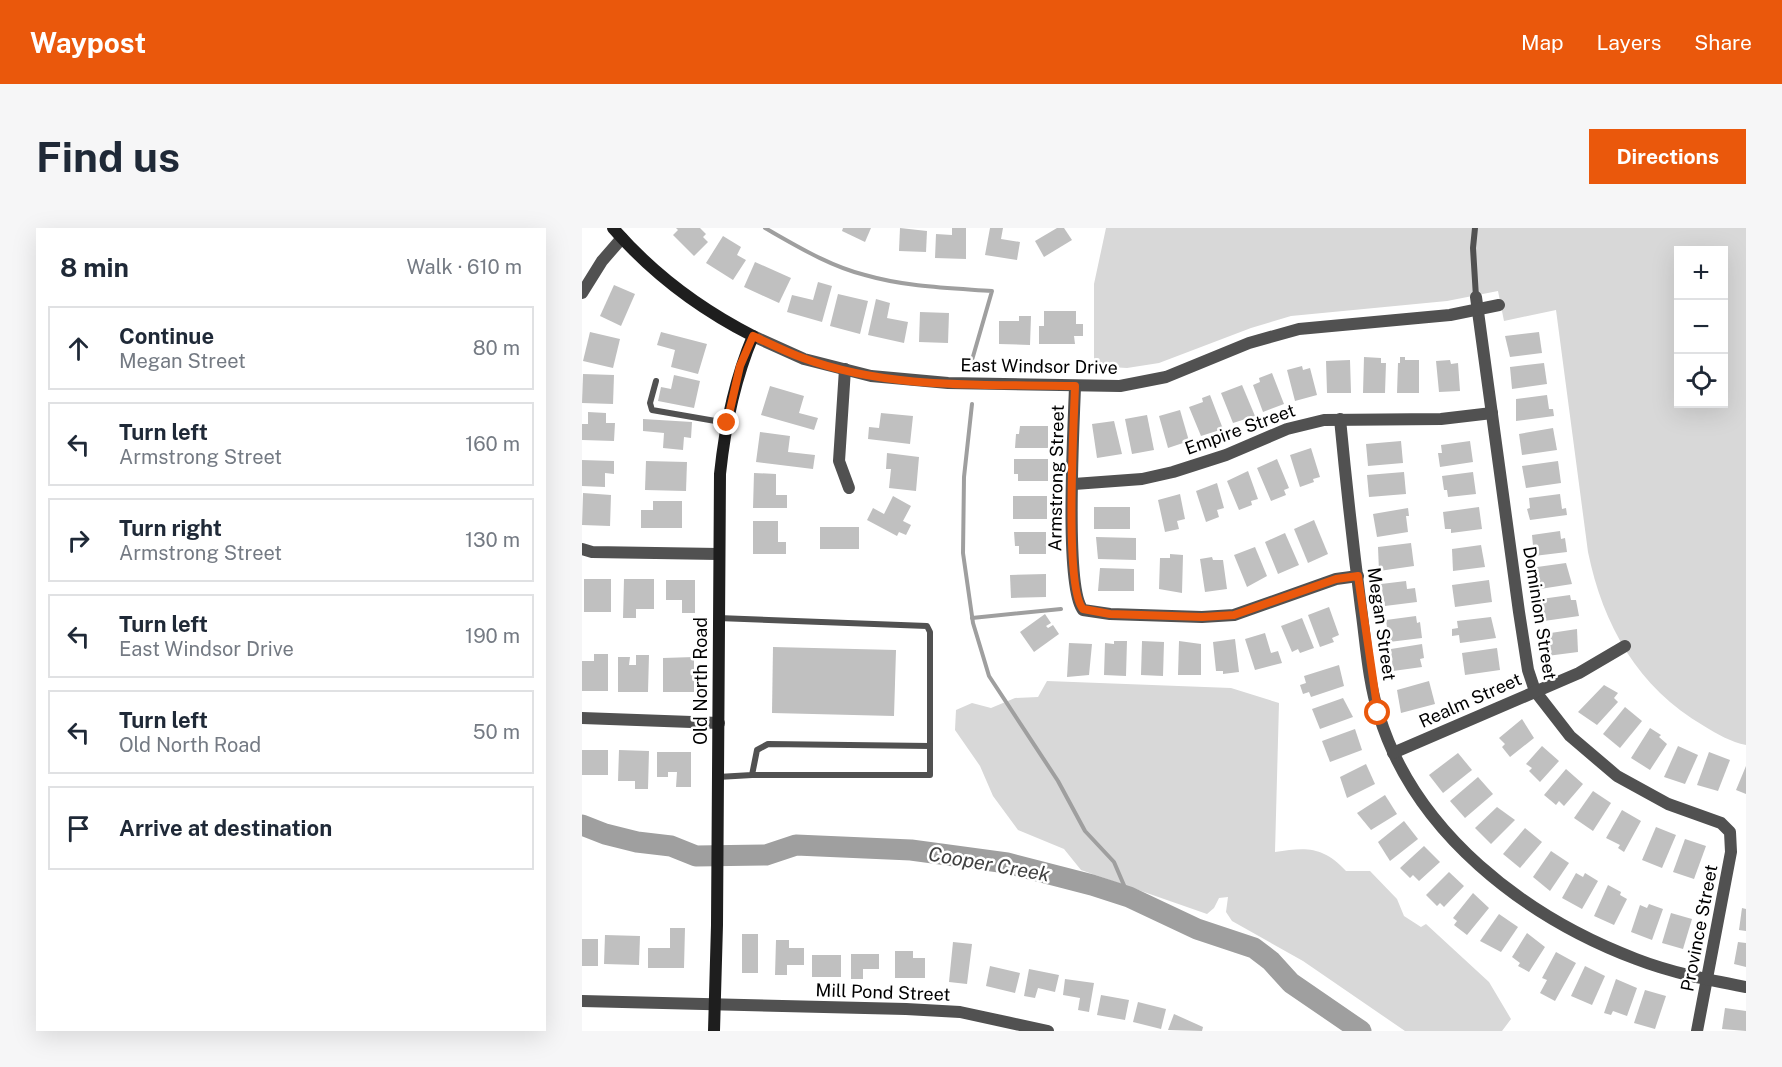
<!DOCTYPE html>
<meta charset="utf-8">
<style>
body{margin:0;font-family:"Public Sans",sans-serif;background:#f6f6f7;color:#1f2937}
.controls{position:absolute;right:18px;top:18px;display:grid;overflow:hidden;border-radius:0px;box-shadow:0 6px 24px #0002}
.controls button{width:54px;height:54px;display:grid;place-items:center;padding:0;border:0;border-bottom:2px solid #e0e1e3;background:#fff;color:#1f2937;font:30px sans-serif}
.stop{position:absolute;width:18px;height:18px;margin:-14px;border:4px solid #ea580c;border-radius:50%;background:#fff}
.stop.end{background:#ea580c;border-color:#fff;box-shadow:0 2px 6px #0008}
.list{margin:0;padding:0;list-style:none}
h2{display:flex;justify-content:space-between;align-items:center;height:78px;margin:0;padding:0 24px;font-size:26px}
h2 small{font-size:20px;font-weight:400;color:#747a83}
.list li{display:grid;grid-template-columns:39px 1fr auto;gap:18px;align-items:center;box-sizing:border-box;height:84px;margin:0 12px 12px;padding:0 12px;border:2px solid #e0e1e3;border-radius:0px}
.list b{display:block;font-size:22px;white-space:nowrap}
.list p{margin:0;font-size:20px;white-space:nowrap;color:#747a83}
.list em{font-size:20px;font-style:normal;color:#747a83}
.icon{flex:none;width:33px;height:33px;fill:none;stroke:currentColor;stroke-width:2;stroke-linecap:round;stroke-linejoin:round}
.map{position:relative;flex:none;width:1164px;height:803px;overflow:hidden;border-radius:0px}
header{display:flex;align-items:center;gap:36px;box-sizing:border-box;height:84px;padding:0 30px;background:#ea580c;color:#fff}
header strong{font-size:28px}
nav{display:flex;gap:33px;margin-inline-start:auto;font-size:21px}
.intro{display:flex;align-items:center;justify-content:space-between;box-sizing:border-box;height:144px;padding:0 36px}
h1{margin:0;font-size:42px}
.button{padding:15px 27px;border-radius:0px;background:#ea580c;color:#fff;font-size:21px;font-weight:700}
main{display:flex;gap:36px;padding:0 36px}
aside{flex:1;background:#fff;border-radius:0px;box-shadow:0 6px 24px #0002}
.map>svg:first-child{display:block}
.green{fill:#d8d8d8;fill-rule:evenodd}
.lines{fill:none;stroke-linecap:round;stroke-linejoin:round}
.stream{stroke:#9f9f9f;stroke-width:4}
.river{stroke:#9f9f9f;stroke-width:21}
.building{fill:#c0c0c0}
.lane{stroke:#515151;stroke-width:6}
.street{stroke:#515151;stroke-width:12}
.secondary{stroke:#1e1e1e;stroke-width:12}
.route{stroke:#ea580c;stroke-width:8}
.labels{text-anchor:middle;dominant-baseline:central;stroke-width:5;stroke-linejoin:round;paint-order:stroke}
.street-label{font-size:18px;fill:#000;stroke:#fff}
.water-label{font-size:20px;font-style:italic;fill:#404040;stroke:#fff}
</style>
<header>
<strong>Waypost</strong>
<nav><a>Map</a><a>Layers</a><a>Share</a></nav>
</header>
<div class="intro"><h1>Find us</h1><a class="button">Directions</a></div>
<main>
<aside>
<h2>8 min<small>Walk · 610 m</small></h2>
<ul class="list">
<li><svg class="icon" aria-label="ahead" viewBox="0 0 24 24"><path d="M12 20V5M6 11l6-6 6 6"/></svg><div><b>Continue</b><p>Megan Street</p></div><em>80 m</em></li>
<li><svg class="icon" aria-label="left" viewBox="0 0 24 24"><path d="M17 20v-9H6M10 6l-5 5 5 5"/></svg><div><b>Turn left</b><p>Armstrong Street</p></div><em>160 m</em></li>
<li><svg class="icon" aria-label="right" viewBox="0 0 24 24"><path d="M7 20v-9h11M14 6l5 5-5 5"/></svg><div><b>Turn right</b><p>Armstrong Street</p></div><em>130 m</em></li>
<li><svg class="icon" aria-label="left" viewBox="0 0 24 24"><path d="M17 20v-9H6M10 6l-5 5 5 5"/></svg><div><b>Turn left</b><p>East Windsor Drive</p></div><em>190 m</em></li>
<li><svg class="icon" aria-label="left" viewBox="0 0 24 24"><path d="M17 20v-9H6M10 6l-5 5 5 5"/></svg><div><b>Turn left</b><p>Old North Road</p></div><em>50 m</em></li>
<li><svg class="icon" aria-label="arrive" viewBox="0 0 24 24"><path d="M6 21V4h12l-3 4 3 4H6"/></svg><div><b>Arrive at destination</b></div></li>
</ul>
</aside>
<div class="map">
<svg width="1164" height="803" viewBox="0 0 1164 803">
<rect width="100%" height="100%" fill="#fff"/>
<!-- green -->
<g class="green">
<path d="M524,0H1164V517C1149,514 1135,506 1122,498C1056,460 1021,397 1006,324L974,82L922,93L916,63L865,73L709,88L669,100L577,135L545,140L512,138V56ZM1096,22H1142V176H1096Z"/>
<path d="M465,453L649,460L697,475L693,624C724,619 741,618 764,643H788L815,671L822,688L839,699L844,696L907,754L929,791L920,803H823L721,733L650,693L644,684L646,669L637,670L632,680L625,686L499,642L482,621L436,602L411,568L398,538L373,502L374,482L390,475L409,480L433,470L456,469Z"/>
</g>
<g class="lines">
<!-- stream -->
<g class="stream">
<path d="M183,0C215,18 247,38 283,47C324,59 368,60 410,63L390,132"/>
<path d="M390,176L382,249L381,325L391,395L401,428L407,448L476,553L503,603L532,634L547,669"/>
<path d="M390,390L479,381"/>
</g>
<!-- river -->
<path class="river" d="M0,597L23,606L55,614L89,618L114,628L184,627L214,617L329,622L425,635L510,657L547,669L615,701L672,720L689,733L709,755L779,803"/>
</g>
<!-- building -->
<g class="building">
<path d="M94,0H118L124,6L121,9L126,14L112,28L91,7L96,2Z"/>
<path d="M261,0H289L283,14L260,3Z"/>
<path d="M318,0L345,3L344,24L317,23Z"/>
<path d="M370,0H384V31L353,30L354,6L370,7Z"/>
<path d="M408,0H421L419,11L438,14L435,32L403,27Z"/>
<path d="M475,0H482L490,12L462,29L453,13Z"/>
<path d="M141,8L159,19L155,27L164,32L151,52L124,35Z"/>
<path d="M173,34L209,50L197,75L162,59Z"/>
<path d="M236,54L250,58L240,94L205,84L210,67L231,72Z"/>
<path d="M32,57L53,66L39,98L18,88Z"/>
<path d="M256,66L286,73L278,106L248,98Z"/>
<path d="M294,71L308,75L305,90L326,94L322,115L286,107Z"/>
<path d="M462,83H494V96H501V108H492L493,116H457V98H462Z"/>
<path d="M338,84L367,85L366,115L337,114Z"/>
<path d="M437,88H449L448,117L417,116V93H437Z"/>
<path d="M8,104L38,111L31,140L1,133Z"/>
<path d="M79,104L125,116L116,146L89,139L93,122L75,117Z"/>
<path d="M957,104L960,125L928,129L923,108Z"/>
<path d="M782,129L799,130V135H804L803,165H781Z"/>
<path d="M818,129H823V132H837V165H815L816,135H818Z"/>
<path d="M768,132L769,165H745L744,133Z"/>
<path d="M868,132L869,136L876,135L878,163L857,164L854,133Z"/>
<path d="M962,135L965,156L930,161L928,139Z"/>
<path d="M720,138L721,142L728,140L735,167L713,173L705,142Z"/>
<path d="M690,145L702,176L681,184L671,157L678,154L677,150Z"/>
<path d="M1,146L32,147L31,176L0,175Z"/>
<path d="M92,147L118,153L112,180L76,173L79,159L89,161Z"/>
<path d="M660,157L673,188L651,195L639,165Z"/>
<path d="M188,158L222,168L217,185L236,190L232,202L179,187Z"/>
<path d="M628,167L641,201L619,208L607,179L621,174L620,170Z"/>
<path d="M965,167L967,181H971L972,188L934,193V171Z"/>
<path d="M598,182L607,213L586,220L577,188Z"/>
<path d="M6,184L24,185V195H33L32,213L0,212V196H6Z"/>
<path d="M299,185L331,188L328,216L286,211L287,199L297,200Z"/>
<path d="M565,187L572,222L550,226L543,191Z"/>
<path d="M61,191L110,194L109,210L102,209L101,222L81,220L82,205L61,203Z"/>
<path d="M532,193L540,226L515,230L510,196Z"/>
<path d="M438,198H466V220H433L434,206H437Z"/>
<path d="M971,200L975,222L940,227L937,206Z"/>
<path d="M178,204L208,208L206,224L233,227L231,241L174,234Z"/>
<path d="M819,213L821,235L786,238L784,216Z"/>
<path d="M888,213L891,234L858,239L856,225H860L859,217Z"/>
<path d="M729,220L738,249L731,251L732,254L718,259L708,227Z"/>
<path d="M305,225L337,229L334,263L307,260L309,241H304Z"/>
<path d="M432,231H466V253H436V246H432Z"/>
<path d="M695,231L707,260L702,262L704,267L689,273L675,240Z"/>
<path d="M0,232L32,233V246L23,245V259L0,258Z"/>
<path d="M64,233L105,234L104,263L63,262Z"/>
<path d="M976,233L979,255L944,260L940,238Z"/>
<path d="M666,243L676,271L669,273L670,277L657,282L645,253Z"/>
<path d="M822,244L824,266L787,269L785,247Z"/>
<path d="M891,244L894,266L866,269L865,262H862L860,248Z"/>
<path d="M172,245L194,246V267H205V280H171Z"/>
<path d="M635,255L642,280L635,282L637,289L624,294L614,263Z"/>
<path d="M1,265L29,267L28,298L0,297Z"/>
<path d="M598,266L603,291L595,293L597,301L583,304L576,272Z"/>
<path d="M978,266L980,281L984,280L985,287L948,292L945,281L948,280L947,270Z"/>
<path d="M311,268L329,278L321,293L329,297L324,307L317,304L315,308L285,292L291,280L302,286Z"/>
<rect x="431" y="268" width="34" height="23"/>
<path d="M71,273H100V300H59V282H71Z"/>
<rect x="512" y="279" width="36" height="22"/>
<path d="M897,279L900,301L869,305V301H863L861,284Z"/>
<path d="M826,280L827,288H824L826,304L795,309L791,286Z"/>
<path d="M732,292L746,326L726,335L712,301Z"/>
<path d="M171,293H196V314H204V326H171Z"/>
<rect x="238" y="299" width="39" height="22"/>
<path d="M978,303L979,311L983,310L985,324L952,328L950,307Z"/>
<path d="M432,304H464V326H437V318H433Z"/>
<path d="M703,305L717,337L696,346L683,314Z"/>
<path d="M514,309L554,310V332L516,331Z"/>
<path d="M829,315L832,338L797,343L796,319Z"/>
<path d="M899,317L903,339L871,343L870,321Z"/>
<path d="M673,319L685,348L665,359L652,327Z"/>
<path d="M588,326L601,327L600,365L577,361L578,330H588Z"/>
<path d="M630,329L631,332H641L645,361L623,364L618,331Z"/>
<path d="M984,335L990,356L958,361L955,339Z"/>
<path d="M518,340L552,341V363H516Z"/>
<path d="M464,346V369L429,370L428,347Z"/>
<rect x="2" y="351" width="27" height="33"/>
<path d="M42,351H72V381H54V390H41Z"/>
<path d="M84,352H113V385H100V372H84Z"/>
<path d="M907,352L910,374L873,379L870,357Z"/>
<path d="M824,353L825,361L833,360L835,374L803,378L799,356Z"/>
<path d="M988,367L989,372H994L997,388L962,393L959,371Z"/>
<path d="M747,379L757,407L750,410L752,414L738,419L726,387Z"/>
<path d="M463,386L469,395L464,398L466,400L471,397L477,406L452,424L438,404Z"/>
<path d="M834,388L835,395L838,394L840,410L807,414L804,392Z"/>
<path d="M909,389L914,410L878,415L877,407L870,408V401L876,400L875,393Z"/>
<path d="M720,390L732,420L718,425L716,421L710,424L699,398Z"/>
<path d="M995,401L996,424L965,428L962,406Z"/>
<path d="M683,405L689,425L696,423L700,435L673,442L663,411Z"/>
<path d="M653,411L657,444L641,446V443H634L631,414Z"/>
<path d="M532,413H545L544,448L522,447L523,415L532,416Z"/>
<path d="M560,413L582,414L581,448L559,447Z"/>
<path d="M597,413L619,416V447H596Z"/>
<path d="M487,415L510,416L507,447L485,449Z"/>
<path d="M840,416L842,430L838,431L840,439L811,443L809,421Z"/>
<path d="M191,419L314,422L312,488L190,485Z"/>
<path d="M915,420L918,442L883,447L880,425Z"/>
<path d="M12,426H26V463H0V433H12Z"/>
<path d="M54,427H67L66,464H36V429H48L47,437H54Z"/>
<path d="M112,429V464H81V430Z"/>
<path d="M757,437L762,458L729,469L727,464L721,466L718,457L724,455L722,448Z"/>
<path d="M847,453L853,476L819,485L815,462Z"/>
<path d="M1022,457L1036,465L1032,470L1036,474L1015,497L996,484Z"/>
<path d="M761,470L771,489L738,501L730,481Z"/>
<path d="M1043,479L1060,493L1038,520L1021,506Z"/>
<path d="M940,491L952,510L928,529L920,519L923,516L917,510Z"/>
<path d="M1068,500L1079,507L1077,509L1085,516L1068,542L1049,530Z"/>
<path d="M773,501L780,522L748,534L740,513Z"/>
<path d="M960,518L977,533L958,554L947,543L950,540L944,536Z"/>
<path d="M1096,518L1116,527L1103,556L1082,549Z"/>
<rect x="0" y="522" width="26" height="25"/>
<path d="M37,522L67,523L66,561H53V553H36Z"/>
<path d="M75,524H109V559H94L95,544H86V549H75Z"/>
<path d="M1127,524L1148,532L1136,563L1115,557Z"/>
<path d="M876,525L890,542L861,565L847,547Z"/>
<path d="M784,536L793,556L765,570L758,549Z"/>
<path d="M1164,538V566L1154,562Z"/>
<path d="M984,541L1001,556L982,578L977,573L974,577L962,567Z"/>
<path d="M896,549L911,566L883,590L868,573Z"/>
<path d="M1011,563L1029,575L1011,603L992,590Z"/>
<path d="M803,567L815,586L789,602L775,585Z"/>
<path d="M915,579L933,592L909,616L893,600Z"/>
<path d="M1040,582L1059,593L1042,624L1036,620L1038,617L1024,610Z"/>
<path d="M822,593L836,611L808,633L796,614Z"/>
<path d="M1074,599L1094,607L1080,640L1060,632Z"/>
<path d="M943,600L960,614L938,640L921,626Z"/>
<path d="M1103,611L1124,618L1112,651L1091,644Z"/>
<path d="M842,618L858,634L837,653L831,647L828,650L818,640Z"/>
<path d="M969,623L987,635L968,663L951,649Z"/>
<path d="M867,644L882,658L862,679L858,675L855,678L844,667Z"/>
<path d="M994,645L1001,649L1003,645L1016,653L1000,681L980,670Z"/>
<path d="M1026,657L1039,664L1038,667L1045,671L1032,697L1012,688Z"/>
<path d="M891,665L907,680L885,707L872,697L875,693L871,690Z"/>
<path d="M1067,676L1081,681L1070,712L1049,704L1058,677L1065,680Z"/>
<path d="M1160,680L1164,681V703L1157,702Z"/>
<path d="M1089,685L1110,691L1101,721L1080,715Z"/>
<path d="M917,686L936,699L919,724L898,713Z"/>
<path d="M88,700H103L102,740H66V720H88Z"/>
<path d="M945,705L963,719L947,744L936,738L938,735L930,729Z"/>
<rect x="160" y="706" width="16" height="39"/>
<path d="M23,707L58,708L57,737L22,736Z"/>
<rect x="0" y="711" width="16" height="27"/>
<path d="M194,712H207V720H222V737H205V747H193Z"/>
<path d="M371,714L390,716L385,756L367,754Z"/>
<path d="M1156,714L1164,715V739L1152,736Z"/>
<path d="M313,723H331V730H343V750H313Z"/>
<path d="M974,724L994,735L973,773L958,765L965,752L960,750Z"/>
<path d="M269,726H297V741H281V751H269Z"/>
<rect x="230" y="727" width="29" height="22"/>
<path d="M408,738L438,745L433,765L404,758Z"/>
<path d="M1003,738L1023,748L1010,777L989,768Z"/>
<path d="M447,741L477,747L473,764L456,760L453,770L442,768Z"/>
<path d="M483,751L512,755L507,784L496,782L498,770L481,767Z"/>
<path d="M1034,751L1055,760L1045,788L1031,783L1029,787L1022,785Z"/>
<path d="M1063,762L1084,768L1073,801L1052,795Z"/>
<path d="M519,767L547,772L543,792L515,787Z"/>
<path d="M556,774L584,781L579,801L551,794Z"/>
<path d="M1143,780L1164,783V803L1140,801Z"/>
<path d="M592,786L621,799L620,803L586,802Z"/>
</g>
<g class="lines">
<!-- lane -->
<g class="lane">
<path d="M893,0L891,20L894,69"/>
<path d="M74,153L68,175L70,182L145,195"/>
<path d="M136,390L345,398L348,404V518L186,516L175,522L170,547L136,549"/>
<path d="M170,547H348V518"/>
</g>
<!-- street -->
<g class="street">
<path d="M0,65L20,33L40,10"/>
<path d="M894,69L937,384L946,442L953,463L988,508L1035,548L1086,576L1139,595L1148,604L1149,624L1115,803"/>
<path d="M171,108L222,131L289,148L366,155L538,158L584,149L667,115L717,101L868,87L917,77"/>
<path d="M263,141L257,233L267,260"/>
<path d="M493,158C492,195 482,360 501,382L528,386L620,389L652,387L754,351L776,348"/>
<path d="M758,191C764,254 771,317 779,380C784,415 786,453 797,487C833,605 943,689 1054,731C1090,745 1127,752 1164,759"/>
<path d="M492,256L560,251L591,244L644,227L705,201L742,192L859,191L910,185"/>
<path d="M0,321L10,324L137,326"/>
<path d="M0,490L137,495"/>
<path d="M811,525L997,445L1043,418"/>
<path d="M0,773L324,781L378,784L466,803"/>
</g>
<!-- secondary -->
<path class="secondary" d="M31,0C70,45 118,81 171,108C152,153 143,198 138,246L135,697L132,803"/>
</g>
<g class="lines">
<!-- route -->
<path class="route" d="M145,195L158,138L171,108C187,115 204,124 221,130C307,162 403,156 493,158C492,195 482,360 501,381L528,386L620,389L652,387L754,351L776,348L796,485"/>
</g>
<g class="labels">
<!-- street labels -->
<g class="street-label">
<text transform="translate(457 138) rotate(1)">East Windsor Drive</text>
<text transform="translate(658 201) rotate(-20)">Empire Street</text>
<text transform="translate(474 250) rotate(-89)">Armstrong Street</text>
<text transform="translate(958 385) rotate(81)">Dominion Street</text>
<text transform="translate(800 396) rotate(82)">Megan Street</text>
<text transform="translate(118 453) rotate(-90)">Old North Road</text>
<text transform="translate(888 472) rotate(-24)">Realm Street</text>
<text transform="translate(1117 700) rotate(-79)">Province Street</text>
<text transform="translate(301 764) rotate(2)">Mill Pond Street</text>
</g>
<!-- water labels -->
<g class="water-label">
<text transform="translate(407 636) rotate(10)">Cooper Creek</text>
</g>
</g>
</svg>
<div class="controls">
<button>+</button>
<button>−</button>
<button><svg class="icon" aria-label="locate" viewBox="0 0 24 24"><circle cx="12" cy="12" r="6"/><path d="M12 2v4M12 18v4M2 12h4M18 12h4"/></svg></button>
</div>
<div class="stop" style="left:796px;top:485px"></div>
<div class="stop end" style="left:145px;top:195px"></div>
</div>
</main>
